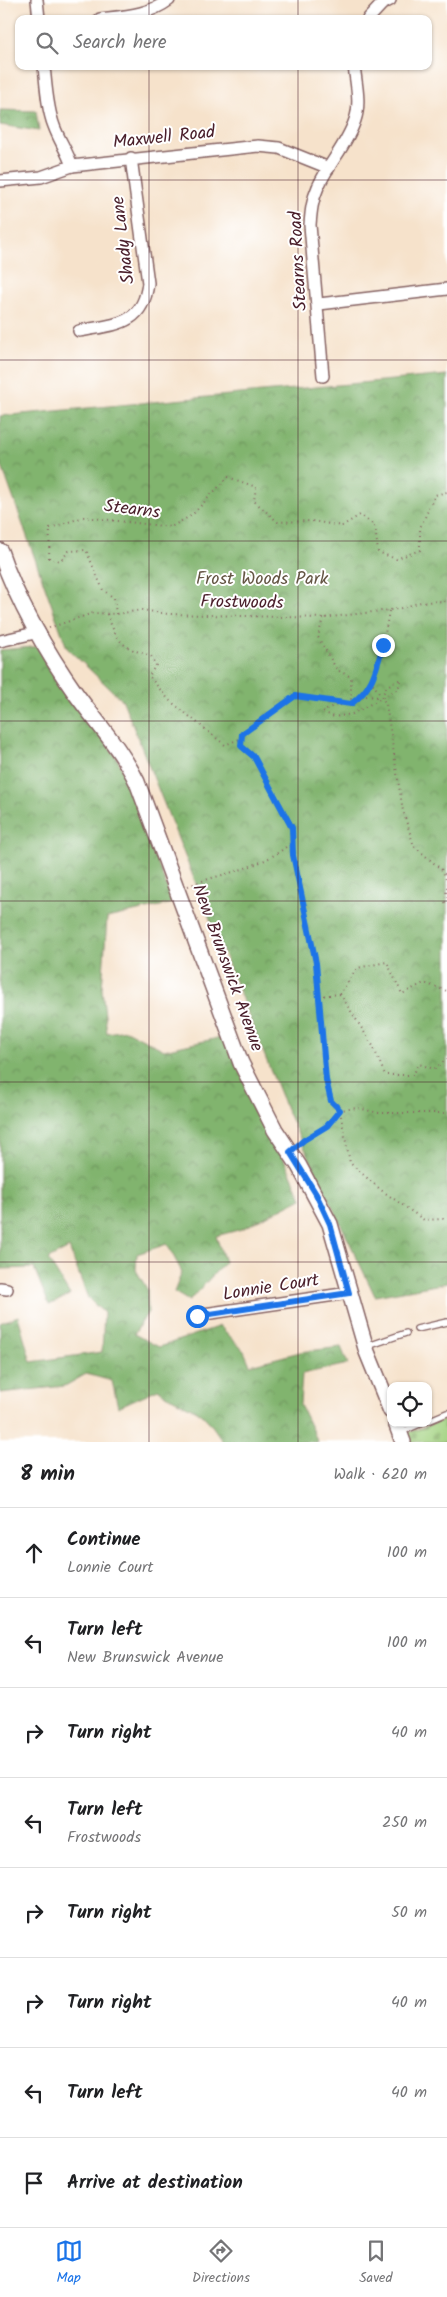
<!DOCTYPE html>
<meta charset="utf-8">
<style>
body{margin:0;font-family:Kalam,sans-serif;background:#f2f2f2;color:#202124}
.controls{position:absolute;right:15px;bottom:15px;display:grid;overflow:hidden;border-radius:10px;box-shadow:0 1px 4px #0004}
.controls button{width:45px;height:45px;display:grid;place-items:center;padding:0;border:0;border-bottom:1px solid #e0e0e0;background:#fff;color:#202124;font:25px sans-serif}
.stop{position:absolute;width:15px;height:15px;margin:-11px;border:4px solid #1a73e8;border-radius:50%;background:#fff}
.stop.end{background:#1a73e8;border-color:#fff;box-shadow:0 1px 5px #0008}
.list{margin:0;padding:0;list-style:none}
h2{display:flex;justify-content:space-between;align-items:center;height:65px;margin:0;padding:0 20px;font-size:21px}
h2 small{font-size:16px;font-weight:400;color:#757577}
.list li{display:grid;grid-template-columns:32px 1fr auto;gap:15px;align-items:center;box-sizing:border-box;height:90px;padding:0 20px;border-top:1px solid #e0e0e0}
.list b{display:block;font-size:19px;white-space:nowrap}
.list p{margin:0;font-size:16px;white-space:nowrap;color:#757577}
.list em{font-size:16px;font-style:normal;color:#757577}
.icon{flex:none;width:28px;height:28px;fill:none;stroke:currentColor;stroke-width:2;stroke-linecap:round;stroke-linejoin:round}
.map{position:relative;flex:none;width:447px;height:1442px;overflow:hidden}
.search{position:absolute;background:#fff;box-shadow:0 1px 4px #0004;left:15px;right:15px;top:15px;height:55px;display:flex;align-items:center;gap:12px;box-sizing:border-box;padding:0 18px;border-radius:10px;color:#757577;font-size:19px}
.sheet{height:785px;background:#fff}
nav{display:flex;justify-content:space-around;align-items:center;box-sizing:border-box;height:70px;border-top:1px solid #e0e0e0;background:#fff;font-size:14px;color:#757577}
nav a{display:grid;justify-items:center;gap:2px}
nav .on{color:#1a73e8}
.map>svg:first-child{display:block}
.forest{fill:url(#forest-crowns);stroke:#666a4c}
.cemetery{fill:url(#cemetery-stones);stroke:#767856}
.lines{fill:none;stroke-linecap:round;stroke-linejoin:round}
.lane-casing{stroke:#866363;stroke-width:8}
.street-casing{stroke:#866363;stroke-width:14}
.secondary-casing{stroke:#866363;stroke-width:18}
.path{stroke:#866363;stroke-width:2;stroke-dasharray:1 4;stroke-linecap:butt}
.lane{stroke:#fff;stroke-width:5.5}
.street{stroke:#fff;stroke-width:11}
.secondary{stroke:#fff;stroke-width:15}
.route{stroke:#1a73e8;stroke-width:6}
.grid{fill:none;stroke:#4a1f2b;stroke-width:1;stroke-opacity:0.55}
.labels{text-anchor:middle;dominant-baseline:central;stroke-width:4;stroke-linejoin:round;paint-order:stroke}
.street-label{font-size:18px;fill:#4a1f2b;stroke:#fff}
.park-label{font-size:18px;fill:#645544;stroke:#fff}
</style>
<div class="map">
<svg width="447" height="1442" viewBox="0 0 447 1442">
<defs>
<pattern id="forest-crowns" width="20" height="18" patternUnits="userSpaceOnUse" patternTransform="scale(1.25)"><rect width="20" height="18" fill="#81b46e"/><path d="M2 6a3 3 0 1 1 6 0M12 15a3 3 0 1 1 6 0" fill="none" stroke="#6c925b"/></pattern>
<pattern id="cemetery-stones" width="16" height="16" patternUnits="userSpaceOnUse" patternTransform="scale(1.25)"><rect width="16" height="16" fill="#a2d280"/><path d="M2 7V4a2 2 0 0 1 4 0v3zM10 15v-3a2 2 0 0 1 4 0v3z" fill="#8db46f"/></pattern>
</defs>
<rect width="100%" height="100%" fill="#fff"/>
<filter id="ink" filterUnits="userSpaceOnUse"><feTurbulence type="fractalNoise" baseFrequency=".02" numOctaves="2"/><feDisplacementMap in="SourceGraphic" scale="10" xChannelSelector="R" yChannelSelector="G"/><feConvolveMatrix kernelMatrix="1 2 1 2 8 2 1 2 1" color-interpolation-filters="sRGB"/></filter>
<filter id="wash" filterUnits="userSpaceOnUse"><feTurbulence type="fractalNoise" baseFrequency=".0096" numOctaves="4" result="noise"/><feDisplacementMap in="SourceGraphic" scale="20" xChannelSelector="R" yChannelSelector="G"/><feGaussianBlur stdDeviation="1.12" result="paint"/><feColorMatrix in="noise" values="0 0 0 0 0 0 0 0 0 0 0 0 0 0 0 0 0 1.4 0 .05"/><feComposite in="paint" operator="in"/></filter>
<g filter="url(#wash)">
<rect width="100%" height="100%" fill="#f6e2cb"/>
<!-- forest -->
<g class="forest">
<path d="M0,110L36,111L39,131L0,125Z"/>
<path d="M447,375V1283L375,1296L286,1109L123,701L67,648L0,461V416Z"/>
<path d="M43,646L118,760L173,903L107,918L102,989L107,1033L126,1030L164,1050L227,1036L302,1198L242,1229L216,1236L225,1262L189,1301L174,1292L182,1272L167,1244L137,1254L136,1270L147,1289L148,1312L134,1334L159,1347L220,1326L244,1351L250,1365L300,1352L341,1347L348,1364L302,1374L300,1405L318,1442H223C216,1431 208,1418 197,1411C183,1403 170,1399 158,1389L118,1407L112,1381L86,1374L65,1386L0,1393V1323L18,1316L31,1362L102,1352L104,1313L88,1298L69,1248L48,1259L70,1295L49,1305L34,1268L0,1269V650Z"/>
</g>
<!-- cemetery -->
<path class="cemetery" d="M447,1419V1442H409L405,1434Z"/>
</g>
<g filter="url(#ink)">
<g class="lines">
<!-- lane casing -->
<g class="lane-casing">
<g id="lane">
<path d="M417,1329L447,1322"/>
<path d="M365,1347L406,1333"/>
<path d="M428,1421L447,1413"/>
<path d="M401,1432L422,1423"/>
</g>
</g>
<!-- street casing -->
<g class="street-casing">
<g id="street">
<path d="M37,0L39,19"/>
<path d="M100,19C125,16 149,15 169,0"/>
<path d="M368,19L382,4L390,0"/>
<path d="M44,66C46,85 47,108 54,126C59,140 67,151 72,166"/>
<path d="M0,181L41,177L72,166L258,146L279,148L329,168"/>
<path d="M319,304L447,289"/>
<path d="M79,331C115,324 143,326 148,283L131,158"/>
<path d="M323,376L310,225C311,212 312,200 318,187C328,164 347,145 355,120C361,104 356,83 354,66"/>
<path d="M0,641L39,632"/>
<path d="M0,1288L7,1289"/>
<path d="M197,1315L349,1293"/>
</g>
</g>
<!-- secondary casing -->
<g class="secondary-casing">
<g id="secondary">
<path d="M0,551C16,599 47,653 76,694C97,723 121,749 137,782L241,1063L275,1130L299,1166L330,1224L367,1352L391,1411"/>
<path d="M396,1423L403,1442"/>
</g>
</g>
<!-- path -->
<g class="path">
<path d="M389,611L383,645L372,682L386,704L403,811L414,846L443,871L447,883"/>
<path d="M107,614C118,644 122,647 151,656L156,665L149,676L169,700L225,745L242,738"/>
<path d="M116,614L114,598L103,590L86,550L69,551L60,561L49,558L50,528L84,517L171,527L192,515L228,477L256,487L254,501L278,522L312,521L342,526L360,515L375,526L378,552L396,559L420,550V528L435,495L447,492"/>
<path d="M323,618L318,637L337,670L351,677V704"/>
<path d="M49,628L93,613L116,614L142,610L168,614L323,618L398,609L421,602L447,601"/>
<path d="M372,682L360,697L351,704L295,696L242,735L241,746L254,757L293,828V855L316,963L326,1080L331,1101L340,1110L358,1108L379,1113H447"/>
<path d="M357,700L365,696L382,697"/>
<path d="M346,704L333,706L323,712L334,717L352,714L398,689L401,679L387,686L382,696"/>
<path d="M188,886C224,872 263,869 293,841"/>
<path d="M447,887L445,902L447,904"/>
<path d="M340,994L373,1046L385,1075H413L419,1064L434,1069L447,1059"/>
<path d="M319,996L340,994L357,968L387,962L402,994L424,983L447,991"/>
<path d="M340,1111L350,1163L381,1190L424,1220L443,1219L447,1221"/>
<path d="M298,1145L327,1126L340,1110"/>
</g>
<!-- lane -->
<use href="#lane" class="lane"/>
<!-- street -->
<use href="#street" class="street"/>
<!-- secondary -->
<use href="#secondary" class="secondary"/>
</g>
</g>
<g class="lines" filter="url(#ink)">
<!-- route -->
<path class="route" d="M197,1316L349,1293L330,1224L316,1194L290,1152L304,1140L327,1126L340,1110L331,1101L326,1080L316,963L293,855L292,828L254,757L241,746L242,734L295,696L351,704C373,688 376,670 383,645"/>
</g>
<!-- grid -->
<path class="grid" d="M149,0V19M298,0V19M149,66V1442M298,66V1442M0,180H447M0,360H447M0,541H447M0,721H447M0,901H447M0,1082H447M0,1262H447"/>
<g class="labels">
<!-- street labels -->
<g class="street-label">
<text transform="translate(164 138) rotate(-6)">Maxwell Road</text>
<text transform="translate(124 240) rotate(-97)">Shady Lane</text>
<text transform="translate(299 261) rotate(-93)">Stearns Road</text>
<text transform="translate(132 510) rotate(7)">Stearns</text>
<text transform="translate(242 603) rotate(1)">Frostwoods</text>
<text transform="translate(227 968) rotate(70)">New Brunswick Avenue</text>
<text transform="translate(271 1288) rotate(-9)">Lonnie Court</text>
</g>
<!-- park labels -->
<g class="park-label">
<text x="262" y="579">Frost Woods Park</text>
</g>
</g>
</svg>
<div class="controls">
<button><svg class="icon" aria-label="locate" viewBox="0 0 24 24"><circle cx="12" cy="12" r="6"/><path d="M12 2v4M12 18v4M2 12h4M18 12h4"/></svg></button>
</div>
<div class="stop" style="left:197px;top:1316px"></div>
<div class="stop end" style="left:383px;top:645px"></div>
<div class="search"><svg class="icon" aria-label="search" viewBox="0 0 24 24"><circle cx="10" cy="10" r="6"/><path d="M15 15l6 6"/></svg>Search here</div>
</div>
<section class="sheet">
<h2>8 min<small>Walk · 620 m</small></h2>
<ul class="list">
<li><svg class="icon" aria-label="ahead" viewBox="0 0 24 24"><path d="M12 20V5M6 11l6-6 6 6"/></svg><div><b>Continue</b><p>Lonnie Court</p></div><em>100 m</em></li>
<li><svg class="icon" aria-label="left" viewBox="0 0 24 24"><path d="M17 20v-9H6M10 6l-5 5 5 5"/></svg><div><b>Turn left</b><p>New Brunswick Avenue</p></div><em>100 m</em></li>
<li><svg class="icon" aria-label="right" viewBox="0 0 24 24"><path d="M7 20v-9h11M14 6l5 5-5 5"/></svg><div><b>Turn right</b></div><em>40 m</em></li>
<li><svg class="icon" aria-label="left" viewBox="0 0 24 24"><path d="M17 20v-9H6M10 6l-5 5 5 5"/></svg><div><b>Turn left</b><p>Frostwoods</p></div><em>250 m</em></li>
<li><svg class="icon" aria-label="right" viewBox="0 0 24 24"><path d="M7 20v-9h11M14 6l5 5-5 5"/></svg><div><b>Turn right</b></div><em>50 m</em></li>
<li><svg class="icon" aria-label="right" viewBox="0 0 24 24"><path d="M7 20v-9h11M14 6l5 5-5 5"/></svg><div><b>Turn right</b></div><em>40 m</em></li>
<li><svg class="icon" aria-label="left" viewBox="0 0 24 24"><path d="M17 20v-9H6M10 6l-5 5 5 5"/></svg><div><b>Turn left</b></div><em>40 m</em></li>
<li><svg class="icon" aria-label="arrive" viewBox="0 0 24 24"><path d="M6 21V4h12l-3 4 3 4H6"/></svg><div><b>Arrive at destination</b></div></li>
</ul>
</section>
<nav>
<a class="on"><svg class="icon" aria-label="map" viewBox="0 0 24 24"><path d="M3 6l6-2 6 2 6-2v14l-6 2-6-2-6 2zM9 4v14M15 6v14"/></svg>Map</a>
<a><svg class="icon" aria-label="directions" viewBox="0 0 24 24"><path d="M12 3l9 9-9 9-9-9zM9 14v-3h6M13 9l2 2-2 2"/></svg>Directions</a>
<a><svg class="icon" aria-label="saved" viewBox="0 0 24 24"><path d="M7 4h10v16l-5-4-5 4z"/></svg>Saved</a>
</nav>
